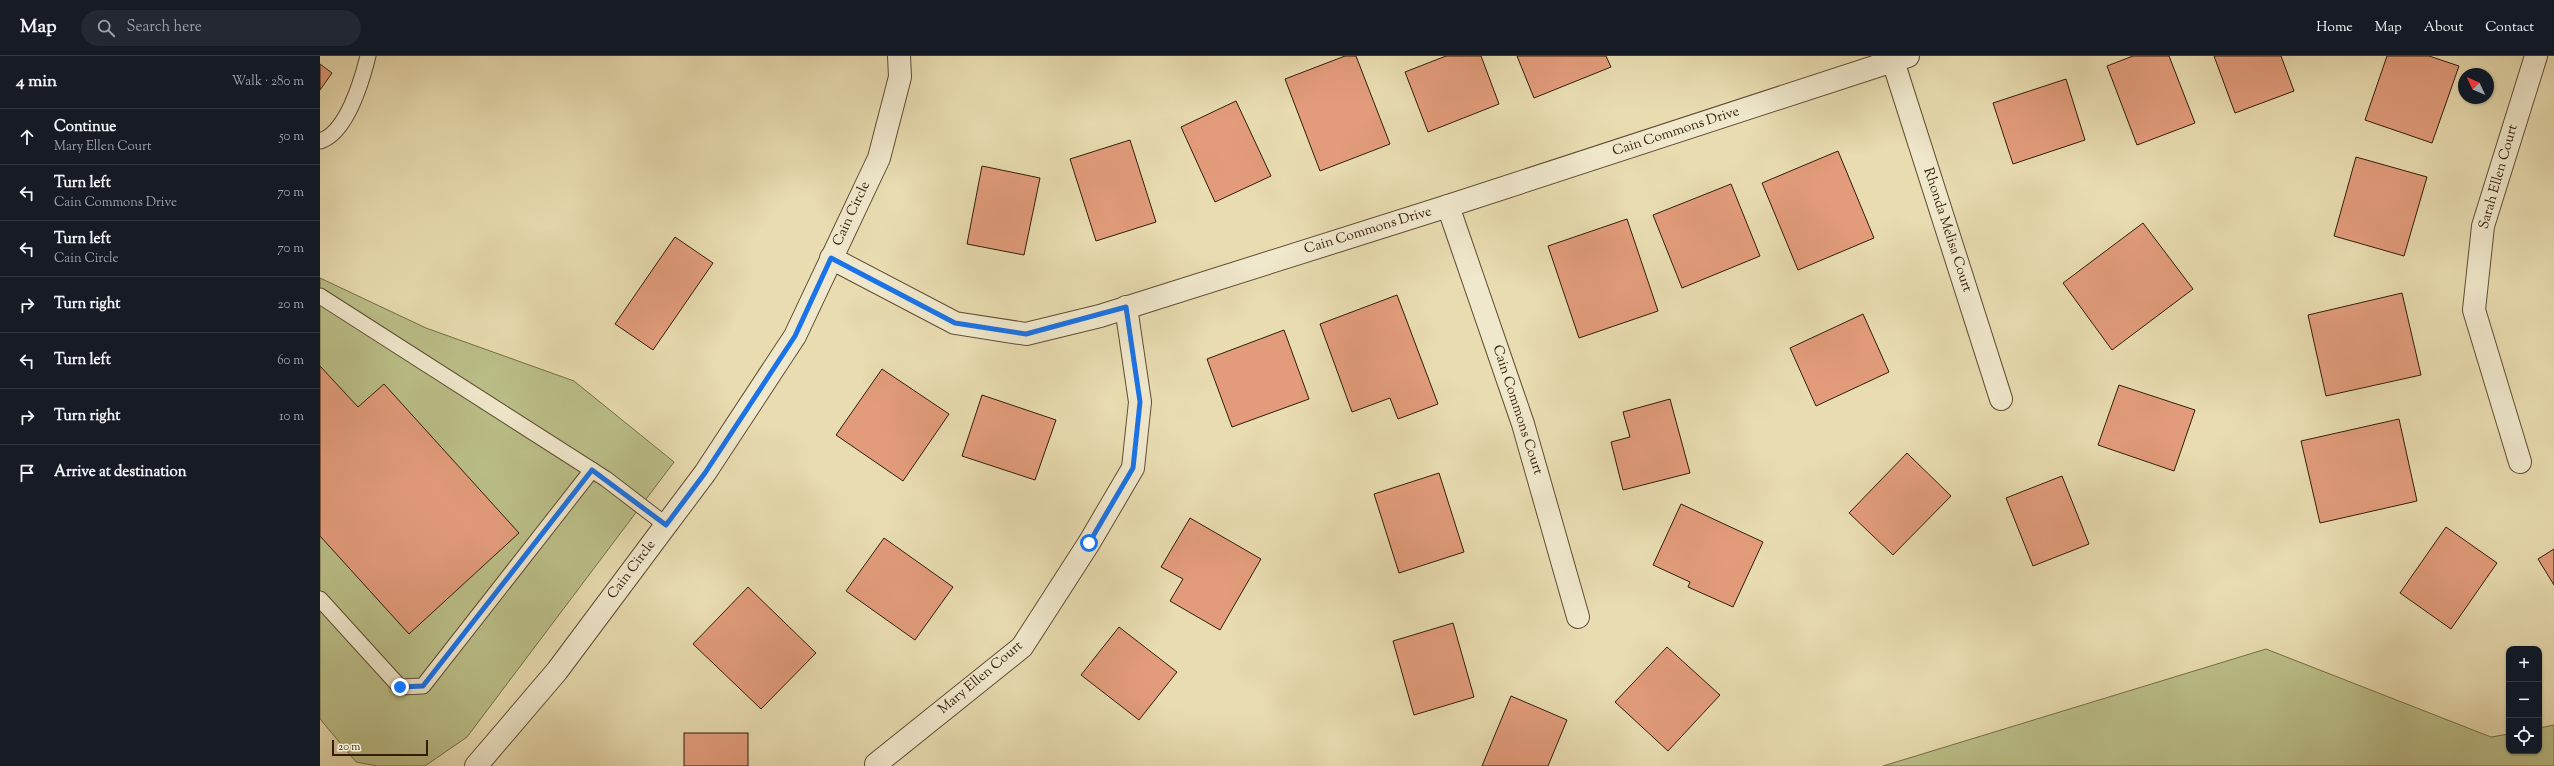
<!DOCTYPE html>
<meta charset="utf-8">
<style>
body{margin:0;font-family:"Sorts Mill Goudy",serif;background:#242831;color:#f1f3f6}
.controls{position:absolute;right:12px;bottom:12px;display:grid;overflow:hidden;border-radius:8px;box-shadow:0 1px 3px #0004}
.controls button{width:36px;height:36px;display:grid;place-items:center;padding:0;border:0;border-bottom:1px solid #363941;background:#171b24;color:#f1f3f6;font:20px sans-serif}
.compass{position:absolute;left:2138px;top:12px;width:36px;height:36px;border-radius:50%;background:#171b24;box-shadow:0 1px 3px #0004;rotate:314deg}
.scale{position:absolute;left:12px;bottom:10px;width:96px;box-sizing:border-box;padding-left:4px;border:2px solid #321d09;border-top:0;font-size:11px;line-height:14px;white-space:nowrap;color:#321d09;-webkit-text-stroke:3px #f0e8cc;paint-order:stroke}
.stop{position:absolute;width:12px;height:12px;margin:-9px;border:3px solid #1a73e8;border-radius:50%;background:#fff}
.stop.end{background:#1a73e8;border-color:#fff;box-shadow:0 1px 4px #0008}
.list{margin:0;padding:0;list-style:none}
h2{display:flex;justify-content:space-between;align-items:center;height:52px;margin:0;padding:0 16px;font-size:17px}
h2 small{font-size:13px;font-weight:400;color:#9ea1a6}
.list li{display:grid;grid-template-columns:26px 1fr auto;gap:12px;align-items:center;box-sizing:border-box;height:56px;padding:0 16px;border-top:1px solid #363941}
.list b{display:block;font-size:15px;white-space:nowrap}
.list p{margin:0;font-size:13px;white-space:nowrap;color:#9ea1a6}
.list em{font-size:13px;font-style:normal;color:#9ea1a6}
.icon{flex:none;width:22px;height:22px;fill:none;stroke:currentColor;stroke-width:2;stroke-linecap:round;stroke-linejoin:round}
.map{position:relative;flex:none;width:2234px;height:710px;overflow:hidden}
header{display:flex;align-items:center;gap:24px;box-sizing:border-box;height:56px;padding:0 20px;background:#171b24;border-bottom:1px solid #363941}
header strong{font-size:19px}
nav{display:flex;gap:22px;margin-inline-start:auto;font-size:14px}
.search{width:280px;height:36px;background:#242831;display:flex;align-items:center;gap:10px;box-sizing:border-box;padding:0 14px;border-radius:22px;color:#9ea1a6;font-size:15px}
main{display:flex}
aside{flex:1;background:#171b24}
.map>svg:first-child{display:block}
.green{fill:#bbbf88;stroke:#766e48}
.building{fill:#e29c7b;stroke:#321d09}
.lines{fill:none;stroke-linecap:round;stroke-linejoin:round}
.service-casing{stroke:#604d33;stroke-width:17}
.minor-casing{stroke:#604d33;stroke-width:24}
.service{stroke:#f0e8cc;stroke-width:15}
.minor{stroke:#f0e8cc;stroke-width:22}
.route{stroke:#1a73e8;stroke-width:5}
.labels{text-anchor:middle;dominant-baseline:central;stroke-width:3;stroke-linejoin:round;paint-order:stroke}
.street-label{font-size:14px;fill:#321d09;stroke:#f0e8cc}
</style>
<header>
<strong>Map</strong>
<div class="search"><svg class="icon" aria-label="search" viewBox="0 0 24 24"><circle cx="10" cy="10" r="6"/><path d="M15 15l6 6"/></svg>Search here</div>
<nav><a>Home</a><a>Map</a><a>About</a><a>Contact</a></nav>
</header>
<main>
<aside>
<h2>4 min<small>Walk · 280 m</small></h2>
<ul class="list">
<li><svg class="icon" aria-label="ahead" viewBox="0 0 24 24"><path d="M12 20V5M6 11l6-6 6 6"/></svg><div><b>Continue</b><p>Mary Ellen Court</p></div><em>50 m</em></li>
<li><svg class="icon" aria-label="left" viewBox="0 0 24 24"><path d="M17 20v-9H6M10 6l-5 5 5 5"/></svg><div><b>Turn left</b><p>Cain Commons Drive</p></div><em>70 m</em></li>
<li><svg class="icon" aria-label="left" viewBox="0 0 24 24"><path d="M17 20v-9H6M10 6l-5 5 5 5"/></svg><div><b>Turn left</b><p>Cain Circle</p></div><em>70 m</em></li>
<li><svg class="icon" aria-label="right" viewBox="0 0 24 24"><path d="M7 20v-9h11M14 6l5 5-5 5"/></svg><div><b>Turn right</b></div><em>20 m</em></li>
<li><svg class="icon" aria-label="left" viewBox="0 0 24 24"><path d="M17 20v-9H6M10 6l-5 5 5 5"/></svg><div><b>Turn left</b></div><em>60 m</em></li>
<li><svg class="icon" aria-label="right" viewBox="0 0 24 24"><path d="M7 20v-9h11M14 6l5 5-5 5"/></svg><div><b>Turn right</b></div><em>10 m</em></li>
<li><svg class="icon" aria-label="arrive" viewBox="0 0 24 24"><path d="M6 21V4h12l-3 4 3 4H6"/></svg><div><b>Arrive at destination</b></div></li>
</ul>
</aside>
<div class="map">
<svg width="2234" height="710" viewBox="0 0 2234 710">
<rect width="100%" height="100%" fill="#e8dcb0"/>
<filter id="stains"><feTurbulence type="fractalNoise" baseFrequency=".005" numOctaves="4"/><feColorMatrix values="0 0 0 0 .2 0 0 0 0 .09 0 0 0 0 .02 0 0 0 .5 -.17"/></filter>
<radialGradient id="worn" r=".72"><stop offset=".6" stop-color="#630" stop-opacity="0"/><stop offset="1" stop-color="#630" stop-opacity=".3"/></radialGradient>
<!-- green -->
<g class="green">
<path d="M0,222L106,272L254,325L354,406L147,681L105,710H57L36,706L0,663Z"/>
<path d="M1946,593L2171,681L2189,678V695H2219V672L2234,669V710H1563Z"/>
</g>
<!-- building -->
<g class="building">
<path d="M1025,0H1036L1070,88L1000,115L965,23Z"/>
<path d="M1126,0H1161L1179,48L1108,76L1085,16Z"/>
<path d="M1197,0H1286L1291,11L1214,42Z"/>
<path d="M1813,0H1849L1875,67L1817,89L1787,10Z"/>
<path d="M1894,0H1961L1974,35L1915,57Z"/>
<path d="M2067,0H2109L2139,10L2112,87L2045,64Z"/>
<path d="M0,8L12,17L0,34Z"/>
<path d="M1746,23L1765,84L1693,108L1673,47Z"/>
<path d="M916,45L951,120L895,146L861,71Z"/>
<path d="M810,84L836,166L776,185L750,103Z"/>
<path d="M1518,95L1554,182L1478,214L1442,127Z"/>
<path d="M2036,101L2107,121L2084,200L2014,180Z"/>
<path d="M662,110L720,122L704,199L647,188Z"/>
<path d="M1411,128L1440,200L1362,232L1333,159Z"/>
<path d="M1307,163L1338,255L1259,282L1228,190Z"/>
<path d="M1823,167L1873,233L1792,294L1743,227Z"/>
<path d="M355,181L393,207L333,294L295,268Z"/>
<path d="M2082,237L2101,319L2006,340L1988,259Z"/>
<path d="M1077,239L1118,348L1078,363L1070,342L1032,356L1000,268Z"/>
<path d="M1543,258L1569,316L1496,350L1470,292Z"/>
<path d="M964,274L989,343L912,371L887,303Z"/>
<path d="M0,310L38,351L64,328L199,477L89,578L0,480Z"/>
<path d="M562,313L629,358L583,425L516,379Z"/>
<path d="M1799,329L1875,354L1854,415L1778,389Z"/>
<path d="M662,339L736,364L715,424L642,400Z"/>
<path d="M1350,343L1370,417L1303,434L1291,386L1310,381L1303,356Z"/>
<path d="M2079,363L2097,445L2000,467L1981,385Z"/>
<path d="M1587,397L1631,440L1573,499L1529,457Z"/>
<path d="M1119,417L1144,496L1079,517L1054,438Z"/>
<path d="M1742,420L1769,488L1713,510L1686,442Z"/>
<path d="M1361,448L1443,486L1413,551L1368,531L1370,526L1333,509Z"/>
<path d="M870,462L941,503L900,574L850,545L863,523L841,511Z"/>
<path d="M2126,471L2177,507L2131,573L2080,537Z"/>
<path d="M564,482L633,531L595,584L526,535Z"/>
<path d="M2234,493V529L2218,503Z"/>
<path d="M428,531L496,597L441,653L373,588Z"/>
<path d="M1133,567L1154,641L1094,659L1073,585Z"/>
<path d="M799,571L857,616L819,664L761,619Z"/>
<path d="M1347,591L1400,639L1348,695L1295,646Z"/>
<path d="M1191,640L1247,664L1228,710H1162Z"/>
<rect x="364" y="677" width="64" height="33"/>
</g>
<g class="lines">
<!-- service casing -->
<g class="service-casing">
<g id="service">
<path d="M0,85C27,77 42,24 48,0"/>
<path d="M0,240L286,423L346,469"/>
<path d="M0,543L80,631L103,630L272,414"/>
</g>
</g>
<!-- minor casing -->
<g class="minor-casing">
<g id="minor">
<path d="M1573,5L1681,343"/>
<path d="M1128,150L1203,368L1258,561"/>
<path d="M511,202L635,267L706,278L780,260L1128,150L1588,0"/>
<path d="M2200,406L2154,254L2163,170L2216,0"/>
<path d="M556,708L702,591L769,487L813,412L820,346L806,251"/>
<path d="M156,710L237,615L346,469L385,417L475,280L559,102L580,21L579,0"/>
</g>
</g>
<!-- service -->
<use href="#service" class="service"/>
<!-- minor -->
<use href="#minor" class="minor"/>
</g>
<g class="lines">
<!-- route -->
<path class="route" d="M80,631L103,630L272,414L346,469L385,417L475,280L511,202L635,267L706,278L806,251L820,346L813,412L769,487"/>
</g>
<g class="labels">
<!-- street labels -->
<g class="street-label">
<text transform="translate(1356 76) rotate(-18)">Cain Commons Drive</text>
<text transform="translate(2179 121) rotate(-74)">Sarah Ellen Court</text>
<text transform="translate(532 158) rotate(-65)">Cain Circle</text>
<text transform="translate(1627 174) rotate(72)">Rhonda Melisa Court</text>
<text transform="translate(1048 175) rotate(-17)">Cain Commons Drive</text>
<text transform="translate(1197 354) rotate(72)">Cain Commons Court</text>
<text transform="translate(312 514) rotate(-53)">Cain Circle</text>
<text transform="translate(661 622) rotate(-40)">Mary Ellen Court</text>
</g>
</g>
<rect width="100%" height="100%" filter="url(#stains)"/>
<rect width="100%" height="100%" fill="url(#worn)"/>
</svg>
<div class="controls">
<button>+</button>
<button>−</button>
<button><svg class="icon" aria-label="locate" viewBox="0 0 24 24"><circle cx="12" cy="12" r="6"/><path d="M12 2v4M12 18v4M2 12h4M18 12h4"/></svg></button>
</div>
<svg class="compass" viewBox="-18 -18 36 36"><path d="M0-13l5 13h-10z" fill="#e53935"/><path d="M0 13l5-13h-10z" fill="#9ea1a6"/></svg>
<div class="scale">20 m</div>
<div class="stop" style="left:769px;top:487px"></div>
<div class="stop end" style="left:80px;top:631px"></div>
</div>
</main>
